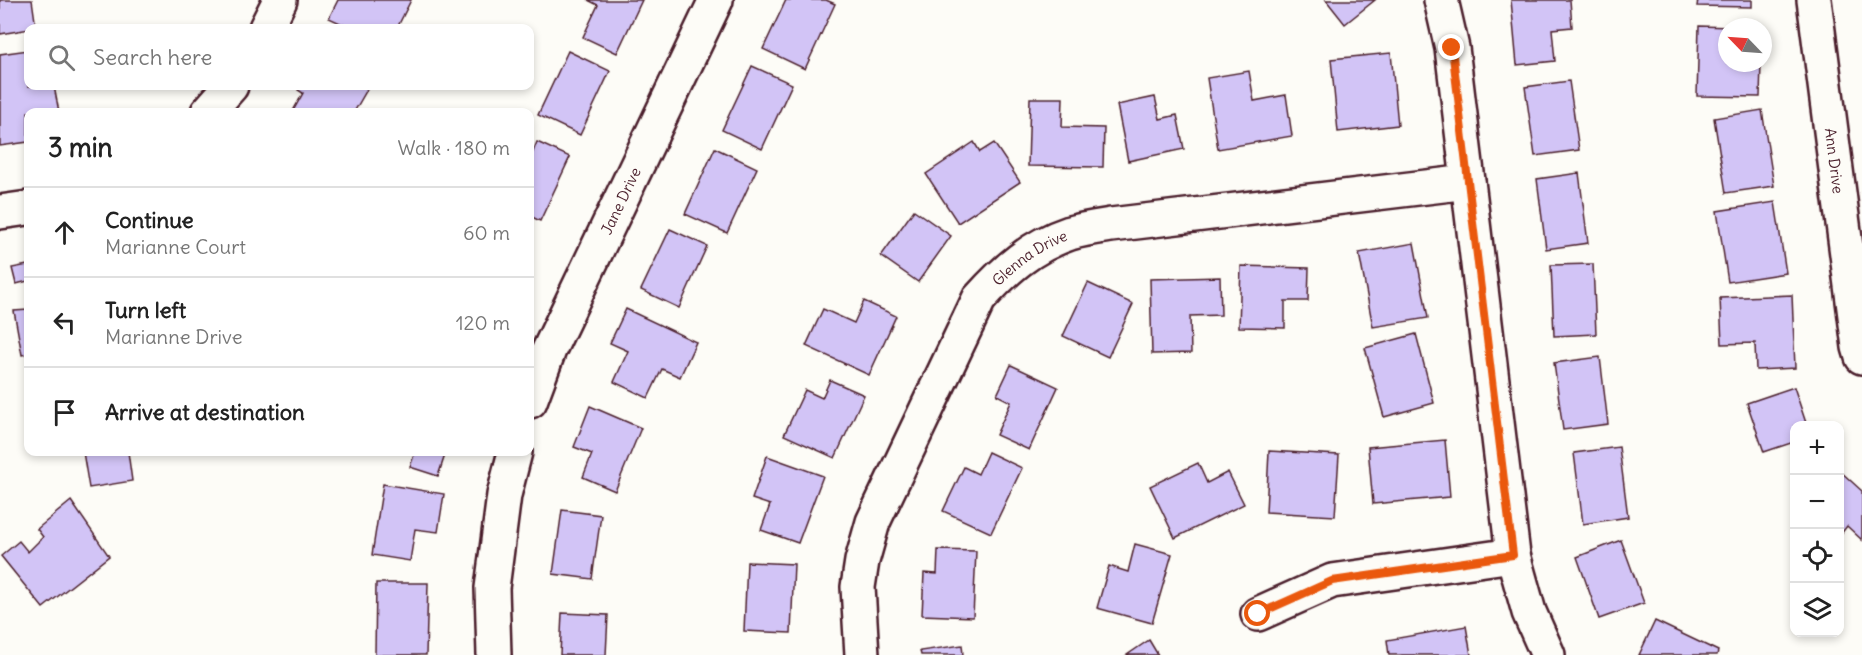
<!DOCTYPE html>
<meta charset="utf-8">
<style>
body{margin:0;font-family:Delius,sans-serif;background:#f2f2f2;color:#222}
.controls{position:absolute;right:18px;bottom:18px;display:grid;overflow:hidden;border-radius:12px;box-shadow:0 3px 9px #0003}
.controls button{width:54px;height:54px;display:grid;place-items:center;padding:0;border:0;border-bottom:2px solid #e0e0e0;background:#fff;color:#222;font:30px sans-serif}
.compass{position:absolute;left:1718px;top:18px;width:54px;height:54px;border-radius:50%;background:#fff;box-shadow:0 3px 9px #0003;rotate:295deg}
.stop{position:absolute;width:18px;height:18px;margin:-14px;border:4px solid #ea580c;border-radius:50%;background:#fff}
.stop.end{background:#ea580c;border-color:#fff;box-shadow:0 2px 6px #0008}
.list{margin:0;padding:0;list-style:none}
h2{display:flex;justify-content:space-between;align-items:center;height:78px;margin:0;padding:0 24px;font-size:26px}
h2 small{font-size:20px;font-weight:400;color:#767676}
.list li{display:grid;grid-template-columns:39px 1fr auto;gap:18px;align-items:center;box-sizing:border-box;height:90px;padding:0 24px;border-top:2px solid #e0e0e0}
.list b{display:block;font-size:22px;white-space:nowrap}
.list p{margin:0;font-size:20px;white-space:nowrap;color:#767676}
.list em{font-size:20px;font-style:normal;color:#767676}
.icon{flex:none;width:33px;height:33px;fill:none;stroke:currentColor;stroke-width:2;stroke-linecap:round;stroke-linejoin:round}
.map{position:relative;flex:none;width:1862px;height:655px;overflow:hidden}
.search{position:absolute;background:#fff;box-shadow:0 3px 9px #0003;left:24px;top:24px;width:510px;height:66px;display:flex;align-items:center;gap:15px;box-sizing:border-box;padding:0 21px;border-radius:12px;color:#767676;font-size:22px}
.panel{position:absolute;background:#fff;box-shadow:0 3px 9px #0003;left:24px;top:108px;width:510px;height:348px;border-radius:12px}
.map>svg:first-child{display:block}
.building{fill:#d2c4f6;stroke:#4a1f2b;stroke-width:1.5}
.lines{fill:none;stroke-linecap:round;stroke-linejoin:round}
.minor-casing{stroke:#4a1f2b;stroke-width:38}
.minor{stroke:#fdfcf7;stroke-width:33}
.route{stroke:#ea580c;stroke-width:8}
.labels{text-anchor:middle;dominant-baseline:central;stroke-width:4.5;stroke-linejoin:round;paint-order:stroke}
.street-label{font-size:15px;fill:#4a1f2b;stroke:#fdfcf7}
</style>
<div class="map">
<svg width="1862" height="655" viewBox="0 0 1862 655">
<rect width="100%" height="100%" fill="#fdfcf7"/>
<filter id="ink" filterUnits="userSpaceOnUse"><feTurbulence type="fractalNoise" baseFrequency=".0167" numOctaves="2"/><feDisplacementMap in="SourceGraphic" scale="12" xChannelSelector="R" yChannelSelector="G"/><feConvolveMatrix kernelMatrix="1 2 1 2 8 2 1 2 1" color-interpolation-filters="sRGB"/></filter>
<g filter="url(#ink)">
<!-- building -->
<g class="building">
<path d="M0,0H32L36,28L0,34Z"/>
<path d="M338,0H411L397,28H351L329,18Z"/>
<path d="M588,0H642L617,53L583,37L598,5Z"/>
<path d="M786,0H826L835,4L805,69L763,49Z"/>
<path d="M1326,0H1375L1345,24Z"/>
<path d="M1511,0H1570L1572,27L1552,29L1555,61L1517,65Z"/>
<path d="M1698,0H1752V7L1697,6Z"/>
<path d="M1699,26L1731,27H1727V63H1761L1760,97L1697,96Z"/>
<path d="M28,50V86H54L59,112H28V142L0,146V54Z"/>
<path d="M568,51L610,71L580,135L538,115Z"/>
<path d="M1391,53L1398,125L1338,132L1331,59Z"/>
<path d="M752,66L792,84L762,149L722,130Z"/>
<path d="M1249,71L1254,101L1286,95L1292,136L1218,149L1207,78Z"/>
<path d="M1569,81L1579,150L1535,156L1525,87Z"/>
<path d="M300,86H369L354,112H295L293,111L303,93L298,90Z"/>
<path d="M1155,97L1160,119L1177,115L1184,149L1128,161L1117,105Z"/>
<path d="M1030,98H1063L1062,127L1104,128L1103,167L1028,166Z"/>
<path d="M1762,110L1774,186L1726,193L1714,118Z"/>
<path d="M537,142L570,157L540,221L530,216V159Z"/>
<path d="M974,142L980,152L994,143L1020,182L958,223L926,174Z"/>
<path d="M715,148L757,168L727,233L685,214Z"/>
<path d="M1579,173L1588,243L1546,249L1537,179Z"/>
<path d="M1775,202L1786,273L1728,282L1717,211Z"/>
<path d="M914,210L951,236L918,282L881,256Z"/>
<path d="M670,229L707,246L679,308L641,290Z"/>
<path d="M1414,243L1428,318L1373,327L1359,253Z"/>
<path d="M1593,264L1596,334L1554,336L1551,265Z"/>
<path d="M28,265V281L16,284L12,268Z"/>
<path d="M1241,266L1309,268L1308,301H1285V328L1239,327Z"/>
<path d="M1220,277L1221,315L1190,316L1191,353L1152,354L1150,279Z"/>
<path d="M1088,283L1133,304L1108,357L1063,336Z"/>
<path d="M1792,295L1795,368L1756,370L1755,343L1722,344L1720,298Z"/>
<path d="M864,301L896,316L869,375L806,346L823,309L854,323Z"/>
<path d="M626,309L696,342L680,377L662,369L648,398L614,382L628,351L610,343Z"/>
<path d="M28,310V354L22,355L14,311Z"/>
<path d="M1416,334L1434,403L1384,417L1365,348Z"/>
<path d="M1600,357L1608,424L1563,430L1554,363Z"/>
<path d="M1011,365L1058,387L1029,450L996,435L1011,402L997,395Z"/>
<path d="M830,380L864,395L835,458L784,435L805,390L822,398Z"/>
<path d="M1794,387L1807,426H1794V442L1764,452L1747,403Z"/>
<path d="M590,406L641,428L615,491L583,477L592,454L574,447Z"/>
<path d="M1445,440L1450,497L1373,504L1368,447Z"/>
<path d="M1619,447L1628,517L1583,524L1574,453Z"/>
<path d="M1269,451L1339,455L1335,516L1266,512Z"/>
<path d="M83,452H128L132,481L89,488Z"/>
<path d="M415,452H446L438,476L410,467Z"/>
<path d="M988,452L1022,468L991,533L943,511L964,467L978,474Z"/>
<path d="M767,456L823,476L798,543L761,530L770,505L752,499Z"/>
<path d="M1198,463L1207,483L1228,472L1244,504L1175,538L1150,486Z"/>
<path d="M1840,471L1862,491V540L1847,526L1840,535Z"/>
<path d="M383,484L444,494L438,532L415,529L410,561L372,555Z"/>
<path d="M71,501L109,556L43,608L1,556L19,541L28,552L43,537L37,529Z"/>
<path d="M562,510L601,515L592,579L553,574Z"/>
<path d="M1621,540L1644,603L1599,619L1577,557Z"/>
<path d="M1135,544L1172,554L1152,623L1097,608L1109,566L1128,572Z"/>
<path d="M938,550L976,551L973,617L922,615L924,573L937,574Z"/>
<path d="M747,562L794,564L791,633L744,631Z"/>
<path d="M376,583H428L426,655H375Z"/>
<path d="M562,613L608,615L606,655H560Z"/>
<path d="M1655,621L1718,651L1717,655H1639Z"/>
<path d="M1466,626L1471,655H1389L1387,640Z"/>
<path d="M1149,640L1158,655H1127Z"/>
<path d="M962,645L963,655H921L920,651Z"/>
</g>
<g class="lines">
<!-- minor casing -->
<g class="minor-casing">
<g id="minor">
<path d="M1441,0L1452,48L1513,555L1529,612L1548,655"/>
<path id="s1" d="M1814,0L1859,347L1862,357"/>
<path d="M266,28L280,0"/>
<path d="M208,112L231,86"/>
<path d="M0,212L28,208"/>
<path id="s2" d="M530,401L549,350L716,0"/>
<path d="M1258,614L1332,581L1513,555"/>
<path d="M494,655L492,588L504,495L515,452"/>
<path id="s3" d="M862,655L858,587L862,561L873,522L979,299C1005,270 1031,246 1070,233C1083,229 1098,227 1111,225L1468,182"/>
</g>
</g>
<!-- minor -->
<use href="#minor" class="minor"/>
</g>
</g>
<g class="lines" filter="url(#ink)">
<!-- route -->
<path class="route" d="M1258,614L1332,581L1513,555L1452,48"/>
</g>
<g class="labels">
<!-- street labels -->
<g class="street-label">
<text stroke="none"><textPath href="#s1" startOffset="162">Ann Drive</textPath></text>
<text stroke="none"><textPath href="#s2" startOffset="220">Jane Drive</textPath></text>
<text stroke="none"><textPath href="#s3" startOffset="448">Glenna Drive</textPath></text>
</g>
</g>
</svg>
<div class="controls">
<button>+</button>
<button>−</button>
<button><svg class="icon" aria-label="locate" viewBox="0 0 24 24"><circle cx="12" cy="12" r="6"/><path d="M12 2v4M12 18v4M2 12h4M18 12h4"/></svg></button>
<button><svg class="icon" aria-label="layers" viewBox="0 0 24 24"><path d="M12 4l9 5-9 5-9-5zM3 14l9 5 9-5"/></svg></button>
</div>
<svg class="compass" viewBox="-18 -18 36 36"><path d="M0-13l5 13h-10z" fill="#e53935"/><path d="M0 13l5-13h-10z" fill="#767676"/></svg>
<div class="stop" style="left:1258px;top:614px"></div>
<div class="stop end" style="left:1452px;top:48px"></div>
<div class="search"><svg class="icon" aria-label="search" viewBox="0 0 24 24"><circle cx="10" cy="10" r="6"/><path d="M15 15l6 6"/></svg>Search here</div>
<section class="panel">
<h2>3 min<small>Walk · 180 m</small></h2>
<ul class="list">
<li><svg class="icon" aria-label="ahead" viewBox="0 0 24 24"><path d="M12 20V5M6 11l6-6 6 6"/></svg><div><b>Continue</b><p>Marianne Court</p></div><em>60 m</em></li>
<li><svg class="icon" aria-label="left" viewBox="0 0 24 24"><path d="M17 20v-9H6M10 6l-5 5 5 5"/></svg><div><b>Turn left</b><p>Marianne Drive</p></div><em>120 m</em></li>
<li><svg class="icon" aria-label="arrive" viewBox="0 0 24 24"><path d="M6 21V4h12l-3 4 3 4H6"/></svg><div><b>Arrive at destination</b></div></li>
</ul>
</section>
</div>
